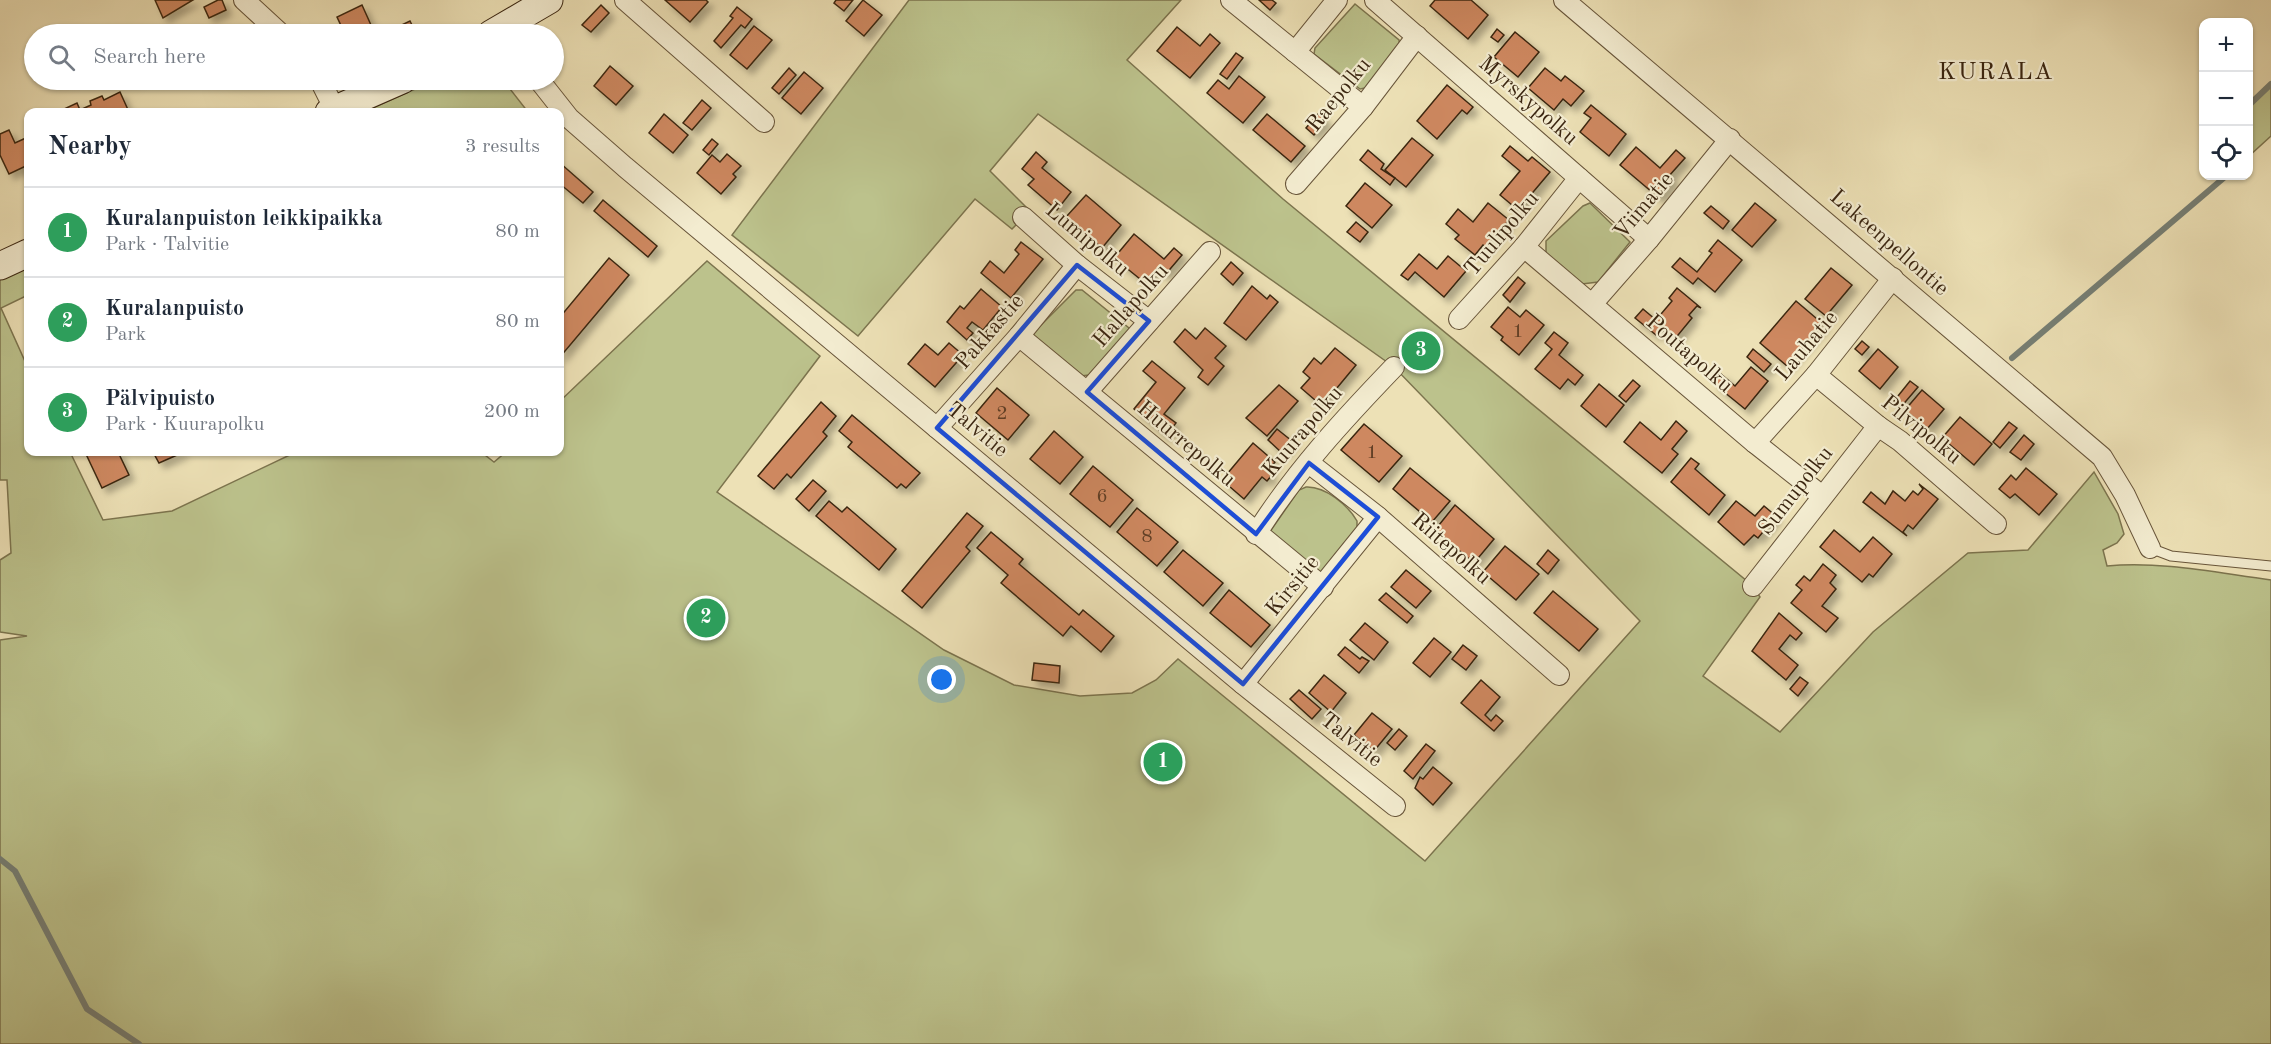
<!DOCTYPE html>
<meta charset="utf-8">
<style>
body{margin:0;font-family:"Old Standard TT",serif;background:#f2f2f3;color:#1f2937}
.controls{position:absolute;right:18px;top:18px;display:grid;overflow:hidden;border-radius:12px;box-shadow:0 2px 4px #0004}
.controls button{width:54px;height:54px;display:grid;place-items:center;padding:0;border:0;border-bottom:2px solid #e0e1e3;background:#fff;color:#1f2937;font:30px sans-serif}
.you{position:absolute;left:942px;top:680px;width:21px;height:21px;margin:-15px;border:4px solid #fff;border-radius:50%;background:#1a73e8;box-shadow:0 0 0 9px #1a73e833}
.badge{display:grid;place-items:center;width:39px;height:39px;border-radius:50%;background:#ea580c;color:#fff;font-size:20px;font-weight:700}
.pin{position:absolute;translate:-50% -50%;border:3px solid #fff;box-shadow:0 2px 6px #0006}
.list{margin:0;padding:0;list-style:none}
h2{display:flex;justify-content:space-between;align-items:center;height:78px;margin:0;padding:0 24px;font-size:26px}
h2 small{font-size:20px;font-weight:400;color:#747a83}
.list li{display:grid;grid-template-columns:39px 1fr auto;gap:18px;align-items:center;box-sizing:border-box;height:90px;padding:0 24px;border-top:2px solid #e0e1e3}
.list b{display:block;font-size:22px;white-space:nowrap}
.list p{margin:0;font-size:20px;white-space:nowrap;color:#747a83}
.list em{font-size:20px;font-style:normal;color:#747a83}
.icon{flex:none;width:33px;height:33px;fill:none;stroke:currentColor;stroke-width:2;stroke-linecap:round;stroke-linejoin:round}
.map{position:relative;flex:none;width:2271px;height:1044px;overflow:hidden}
.search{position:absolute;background:#fff;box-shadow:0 2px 4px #0004;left:24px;top:24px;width:540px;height:66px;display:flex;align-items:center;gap:15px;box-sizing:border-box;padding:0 21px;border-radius:33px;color:#747a83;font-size:22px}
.panel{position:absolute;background:#fff;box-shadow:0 2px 4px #0004;left:24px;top:108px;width:540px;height:348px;border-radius:12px}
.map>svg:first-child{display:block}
.green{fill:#bcc28c;stroke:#7c744e;stroke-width:1.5}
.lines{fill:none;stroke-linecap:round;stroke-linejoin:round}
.stream{stroke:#767f75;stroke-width:6}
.building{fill:#ce8861;stroke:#3b2611;stroke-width:1.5;filter:url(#shadow)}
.lane-casing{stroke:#68553a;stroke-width:11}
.street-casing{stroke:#68553a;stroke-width:22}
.secondary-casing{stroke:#3b2611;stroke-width:29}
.lane{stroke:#f3ecd0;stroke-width:9}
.street{stroke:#f3ecd0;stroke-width:20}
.secondary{stroke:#f3ecd0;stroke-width:27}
.marked{fill:none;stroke:#1d4ed8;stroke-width:4.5;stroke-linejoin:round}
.labels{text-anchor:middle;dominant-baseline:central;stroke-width:4.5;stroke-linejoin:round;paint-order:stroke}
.number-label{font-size:20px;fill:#603e25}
.street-label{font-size:22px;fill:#3b2611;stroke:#f3ecd0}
.neighbourhood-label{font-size:24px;letter-spacing:1.5px;fill:#3b2611;stroke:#f3ecd0}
</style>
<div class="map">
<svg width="2271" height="1044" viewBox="0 0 2271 1044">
<defs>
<filter id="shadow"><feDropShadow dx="5.5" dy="5.5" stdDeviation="3" flood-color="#0004"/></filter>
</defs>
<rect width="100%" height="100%" fill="#ede1b6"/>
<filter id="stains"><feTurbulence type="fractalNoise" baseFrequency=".00333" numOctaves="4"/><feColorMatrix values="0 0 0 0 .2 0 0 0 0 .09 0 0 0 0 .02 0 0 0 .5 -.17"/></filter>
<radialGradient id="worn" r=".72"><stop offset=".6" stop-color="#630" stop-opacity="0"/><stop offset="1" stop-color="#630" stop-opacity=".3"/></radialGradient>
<!-- green -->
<g class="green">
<path d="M909,0H1181L1127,60L1283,199L1753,586L1760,597L1703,676L1780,732L1873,632L1968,553L2028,550L2094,472L2118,514L2124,534L2117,543L2103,550L2107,566C2162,561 2217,573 2271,580V1044H0V640L27,636L0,632V560L11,553L7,480H0V278L28,265V295L1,308L28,368V452H70L103,520L172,511L296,452H481L494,462L506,452H560V401L707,261L820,356L717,492L944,650L1014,685L1080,696L1132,693L1156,680L1178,659L1425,861L1640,621L1394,367L1038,114L990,171L1030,211L1012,229L975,199L858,336L732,235Z"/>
<path d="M1355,4L1399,40L1400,48L1365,88L1360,89L1314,54L1315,48Z"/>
<path d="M435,80H503L528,112H364Z"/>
<path d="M2271,84V136L2249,156V106Z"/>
<path d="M1590,203L1630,242L1598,282L1582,284L1546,257V241L1583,206Z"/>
<path d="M1076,290H1082L1129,328L1127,334L1089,375L1081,376L1034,337L1033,333Z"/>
<path d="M1306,487C1325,486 1348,505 1357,521V528L1321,575L1269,533L1299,490Z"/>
</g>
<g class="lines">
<!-- stream -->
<g class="stream">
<path d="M2248,106L2271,84"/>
<path d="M2012,358L2226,176"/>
<path d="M0,859L15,871L87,1009L139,1044"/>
</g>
</g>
<!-- building -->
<g class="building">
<path d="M155,0H193L163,18Z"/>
<path d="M218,0H222L226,10L209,18L204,7Z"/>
<path d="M665,0H706L708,2L690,22Z"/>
<path d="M836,0H853L844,11L834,3Z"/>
<path d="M863,0L882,15L864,36L846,21Z"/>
<path d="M1259,0H1272L1276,3L1270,10Z"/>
<path d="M1435,0H1471L1488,15L1468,39L1430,6Z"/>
<path d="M362,5L375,34H345L337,17Z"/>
<path d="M601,5L609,13L591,32L582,25Z"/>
<path d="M737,7L752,19L745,28L741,25L721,48L714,41L733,18L730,16Z"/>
<path d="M410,21L416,33L391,34L389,31Z"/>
<path d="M754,26L772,40L747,69L730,55Z"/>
<path d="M1177,27L1200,46L1210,34L1220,43L1190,78L1157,51Z"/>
<path d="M1497,29L1504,35L1498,42L1491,37Z"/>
<path d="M1515,32L1539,52L1518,77L1494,57Z"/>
<path d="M1236,53L1243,58L1227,79L1220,74Z"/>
<path d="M610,66L633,86L616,105L594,86Z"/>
<path d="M789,68L796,75L779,94L772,88Z"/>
<path d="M1545,68L1561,81L1565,76L1584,91L1571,106L1563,99L1554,110L1528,88Z"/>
<path d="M804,72L823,88L801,114L782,98Z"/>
<path d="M1239,76L1265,97L1243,123L1207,93L1218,80L1229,89Z"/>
<path d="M1447,85L1473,107L1467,114L1462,110L1437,139L1417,121Z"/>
<path d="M120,92L129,112H66L64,109L77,103L80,110L91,105L90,101L102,96L104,100Z"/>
<path d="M702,100L711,108L692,130L683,123Z"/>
<path d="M1591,105L1626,134L1609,156L1580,132L1591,118L1584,113Z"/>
<path d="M664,114L688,135L673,153L649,133Z"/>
<path d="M1267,114L1305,146L1291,162L1253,130Z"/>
<path d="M1318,114L1327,120L1314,135L1306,128Z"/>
<path d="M9,130L15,143L28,137V165L9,174L0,155V134Z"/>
<path d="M1412,138L1433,155L1406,187L1385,170Z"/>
<path d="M712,139L718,144L709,155L703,150Z"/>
<path d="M1510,146L1528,161L1532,157L1550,172L1518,210L1500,195L1520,171L1502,156Z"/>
<path d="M1636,147L1660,168L1676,150L1685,158L1669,176L1674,180L1659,198L1620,165Z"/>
<path d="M1368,150L1384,164L1381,169L1395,178L1390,185L1360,160Z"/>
<path d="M1036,152L1047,162L1042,168L1071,192L1057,210L1028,185L1034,179L1022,169Z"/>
<path d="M727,154L741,166L733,174L736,177L721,194L697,173L712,155L720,162Z"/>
<path d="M560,163L593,192L583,203L560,184Z"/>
<path d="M1365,183L1392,205L1372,228L1346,206Z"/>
<path d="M1086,195L1121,225L1102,248L1066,217Z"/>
<path d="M603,200L657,246L648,257L594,211Z"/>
<path d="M1488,203L1509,220L1486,247L1483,245L1475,255L1455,239L1459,235L1446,224L1458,209L1473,222Z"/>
<path d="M1755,203L1776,220L1752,247L1732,230Z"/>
<path d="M1711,206L1729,221L1723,229L1704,213Z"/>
<path d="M1356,222L1368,232L1360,242L1347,232Z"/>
<path d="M1134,234L1164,259L1174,248L1182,255L1165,275L1157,269L1145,283L1114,258Z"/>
<path d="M1718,240L1742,260L1715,292L1698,278L1693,284L1672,267L1680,258L1697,272L1712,253L1709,251Z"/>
<path d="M1021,242L1043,259L1011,298L981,273L990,261L1004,273L1019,254L1015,250Z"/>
<path d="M1419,254L1437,269L1448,256L1466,271L1444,297L1415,272L1408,280L1401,275Z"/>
<path d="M609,258L629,275L560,357V317Z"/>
<path d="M1231,262L1243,273L1233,285L1221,274Z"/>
<path d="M1831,268L1852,285L1826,316L1805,299Z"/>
<path d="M1518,277L1525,283L1510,302L1503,295Z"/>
<path d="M1252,286L1267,299L1270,295L1278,302L1246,340L1224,323Z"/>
<path d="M1677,288L1701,308L1697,306L1689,315L1692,318L1674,340L1661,329L1656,335L1635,318L1643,309L1656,320L1672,301L1669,298Z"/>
<path d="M981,289L1002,307L983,330L972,322L967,328L973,333L967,340L947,322L960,306L964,309Z"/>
<path d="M1796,301L1823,324L1787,366L1760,343Z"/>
<path d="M1508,307L1520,317L1526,310L1544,325L1519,355L1501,340L1503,337L1491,327Z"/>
<path d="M1205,328L1226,346L1215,358L1224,366L1208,385L1198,377L1203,370L1174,342L1185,329L1196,339Z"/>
<path d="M1554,332L1568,343L1559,355L1583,375L1575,385L1568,379L1560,389L1535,369L1552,349L1545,343Z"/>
<path d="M1862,341L1869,347L1862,355L1855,349Z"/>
<path d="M949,343L963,355L935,387L908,364L925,344L938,355Z"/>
<path d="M1335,348L1356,365L1322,406L1301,388L1310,378L1303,372L1314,358L1321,364Z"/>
<path d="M1753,349L1771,364L1764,372L1747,357Z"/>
<path d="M1878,349L1898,367L1880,389L1859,371Z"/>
<path d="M1152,361L1185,388L1164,414L1176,423L1166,436L1134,409L1156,382L1143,371Z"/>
<path d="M1751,367L1768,381L1745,409L1713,383L1721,374L1735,386Z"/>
<path d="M1633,380L1640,386L1626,402L1619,396Z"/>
<path d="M1910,381L1918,387L1901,407L1894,401Z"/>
<path d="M1599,384L1624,405L1606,427L1581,406Z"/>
<path d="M1279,385L1298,401L1267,436L1246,418Z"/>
<path d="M997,388L1029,415L1008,440L976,413Z"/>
<path d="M1922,390L1944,409L1927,429L1905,410Z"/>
<path d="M821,402L836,416L823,432L827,436L791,478L787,474L774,489L758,476Z"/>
<path d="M852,415L920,473L906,488L901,484L897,488L848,447L852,442L839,431Z"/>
<path d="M1960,417L1992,444L1974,465L1942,438Z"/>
<path d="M1676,421L1687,431L1672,449L1678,454L1662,473L1624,442L1640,422L1661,440Z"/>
<path d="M2009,422L2017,428L2000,448L1993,442Z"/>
<path d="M1364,424L1402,456L1379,482L1341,450Z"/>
<path d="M1277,429L1292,441L1282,453L1268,440Z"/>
<path d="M1054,431L1083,457L1060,484L1030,459Z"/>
<path d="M2024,435L2034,444L2021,460L2010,452Z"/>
<path d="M1253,443L1275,462L1267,471L1272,475L1267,481L1262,477L1244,499L1222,480Z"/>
<path d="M85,452H118L129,475L102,488Z"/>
<path d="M153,452H184L159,463Z"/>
<path d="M1691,458L1699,464L1695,469L1725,495L1709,515L1671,482Z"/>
<path d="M1093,466L1133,500L1110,527L1070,494Z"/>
<path d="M1410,468L1450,501L1432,522L1393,489Z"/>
<path d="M2026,468L2057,494L2039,515L2015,494L2010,498L1999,489L2011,475L2016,480Z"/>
<path d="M813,480L826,491L809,511L796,499Z"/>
<path d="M1919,484L1938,499L1913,529L1908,525L1903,532L1907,536L1863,502L1871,492L1885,504L1893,491L1905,501L1913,491L1918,495L1923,489Z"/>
<path d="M829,501L842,512L847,507L896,549L879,570L816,516Z"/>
<path d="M1736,501L1755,516L1764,506L1776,516L1758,538L1754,535L1744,545L1718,522Z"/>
<path d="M1455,505L1494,539L1474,563L1435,530Z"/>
<path d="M1137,508L1178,542L1157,566L1117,532Z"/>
<path d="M967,513L983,526L966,547L970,551L922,608L902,591Z"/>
<path d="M1834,530L1860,552L1873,537L1892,554L1873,577L1869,574L1862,582L1820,547Z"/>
<path d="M991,532L1023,559L1019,564L1079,615L1083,610L1114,636L1101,652L1071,626L1063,636L1001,583L1008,575L977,548Z"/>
<path d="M1505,546L1539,574L1516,600L1483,572Z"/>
<path d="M1183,550L1223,583L1203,606L1164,572Z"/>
<path d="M1548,550L1559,560L1548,574L1537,564Z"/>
<path d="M1823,564L1836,575L1830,583L1836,589L1822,606L1838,618L1826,632L1791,603L1802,590L1796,585L1804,576L1810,581Z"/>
<path d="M1406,570L1431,591L1416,608L1391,587Z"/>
<path d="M1229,590L1270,625L1251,647L1210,613Z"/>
<path d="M1553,591L1598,629L1579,651L1534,613Z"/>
<path d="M1386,593L1413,616L1407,623L1379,600Z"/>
<path d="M1779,613L1802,633L1796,640L1790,635L1779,649L1798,665L1786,680L1752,651Z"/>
<path d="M1365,623L1388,642L1374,660L1350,640Z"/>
<path d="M1434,638L1451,652L1430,677L1413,663Z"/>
<path d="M1463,645L1477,656L1466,670L1452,659Z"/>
<path d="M1345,647L1360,659L1362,657L1369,661L1359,673L1338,655Z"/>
<path d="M1034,663L1060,666L1059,683L1032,680Z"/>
<path d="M1324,675L1346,693L1331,712L1309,693Z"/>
<path d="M1800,677L1808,683L1798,696L1790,689Z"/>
<path d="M1481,680L1500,697L1485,715L1491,721L1496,715L1503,721L1494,731L1461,703Z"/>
<path d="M1299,690L1321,709L1312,719L1290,699Z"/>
<path d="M1372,713L1392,729L1374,751L1354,735Z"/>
<path d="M1399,729L1407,736L1395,750L1387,743Z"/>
<path d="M1426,744L1435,751L1413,779L1404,771Z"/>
<path d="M1433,767L1452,783L1433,805L1415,788L1420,777L1423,779Z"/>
</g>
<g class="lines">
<!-- lane casing -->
<g class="lane-casing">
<path id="lane" d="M2150,548L2171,556L2271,566"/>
</g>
<!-- street casing -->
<g class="street-casing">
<g id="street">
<path d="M244,0L281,34"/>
<path d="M625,0L764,122"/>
<path d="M1231,0L1363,107"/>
<path d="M1375,0L1649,239"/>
<path d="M1564,0L2102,457L2125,495L2150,548"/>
<path d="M1295,52L1337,0"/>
<path d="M320,80L335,110"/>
<path d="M539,80L569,118L625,167L1243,684L1395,806"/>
<path d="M1296,184L1363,107L1417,36"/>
<path d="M1023,217L1077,265L1149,321"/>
<path d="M1524,247L1755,443L1822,496"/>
<path d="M1593,303L1649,239L1730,139"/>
<path d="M1459,319L1524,247L1579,178"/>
<path d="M1019,336L1323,587"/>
<path d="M1816,375L1878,426L1900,441L1996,524"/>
<path d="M1087,392L1210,252"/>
<path d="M937,428L1019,336L1077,265"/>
<path d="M1755,443L1816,375L1893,278"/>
<path d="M1309,463L1378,517L1559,675"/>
<path d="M1256,534C1295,472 1344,419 1394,367"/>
<path d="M1753,586L1878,426"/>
<path d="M1243,684L1378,517"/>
</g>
</g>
<!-- secondary casing -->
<g class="secondary-casing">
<g id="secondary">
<path d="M491,34L549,0"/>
<path d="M329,112L402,80"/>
<path d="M0,266L28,253"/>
</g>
</g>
<!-- lane -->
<use href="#lane" class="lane"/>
<!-- street -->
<use href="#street" class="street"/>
<!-- secondary -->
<use href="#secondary" class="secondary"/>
</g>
<!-- marked area -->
<path class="marked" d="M1077,265L1149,321L1087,392L1256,534L1309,463L1378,517L1243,684L937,428Z"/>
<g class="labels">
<!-- number labels -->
<g class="number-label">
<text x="1518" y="332">1</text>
<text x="1002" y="414">2</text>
<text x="1372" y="453">1</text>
<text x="1102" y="497">6</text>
<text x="1147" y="537">8</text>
</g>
<!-- street labels -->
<g class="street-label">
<text transform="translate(1339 95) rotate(-51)">Raepolku</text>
<text transform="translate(1528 101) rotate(41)">Myrskypolku</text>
<text transform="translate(1644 206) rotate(-50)">Viimatie</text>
<text transform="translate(1502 234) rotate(-50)">Tuulipolku</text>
<text transform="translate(1087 240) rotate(40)">Lumipolku</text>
<text transform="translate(1889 243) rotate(41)">Lakeenpellontie</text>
<text transform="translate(1131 306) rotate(-49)">Hallapolku</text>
<text transform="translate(990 332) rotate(-49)">Pakkastie</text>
<text transform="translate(1807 346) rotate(-50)">Lauhatie</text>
<text transform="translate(1689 354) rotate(41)">Poutapolku</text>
<text transform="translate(977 430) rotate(40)">Talvitie</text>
<text transform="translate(1921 430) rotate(39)">Pilvipolku</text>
<text transform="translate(1303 432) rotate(-50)">Kuurapolku</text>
<text transform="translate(1186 444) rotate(40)">Huurrepolku</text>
<text transform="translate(1796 491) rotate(-52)">Sumupolku</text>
<text transform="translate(1451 549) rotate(41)">Riitepolku</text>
<text transform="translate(1293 586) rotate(-51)">Kirsitie</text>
<text transform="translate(1351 740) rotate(39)">Talvitie</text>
</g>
<!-- neighbourhood labels -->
<g class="neighbourhood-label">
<text x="1996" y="73">KURALA</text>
</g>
</g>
<rect width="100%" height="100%" filter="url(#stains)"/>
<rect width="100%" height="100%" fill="url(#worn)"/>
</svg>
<div class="controls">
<button>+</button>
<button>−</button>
<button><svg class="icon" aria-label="locate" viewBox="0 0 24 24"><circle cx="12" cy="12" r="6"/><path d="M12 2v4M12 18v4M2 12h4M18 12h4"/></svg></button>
</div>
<div class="you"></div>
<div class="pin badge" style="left:1163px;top:762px;background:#2e9e5b">1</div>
<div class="pin badge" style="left:706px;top:618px;background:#2e9e5b">2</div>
<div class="pin badge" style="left:1421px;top:351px;background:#2e9e5b">3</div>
<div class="search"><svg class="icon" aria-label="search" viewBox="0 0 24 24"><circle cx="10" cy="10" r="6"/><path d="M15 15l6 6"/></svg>Search here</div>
<section class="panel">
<h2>Nearby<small>3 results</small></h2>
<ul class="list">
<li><span class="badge" style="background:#2e9e5b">1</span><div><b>Kuralanpuiston leikkipaikka</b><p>Park · Talvitie</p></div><em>80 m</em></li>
<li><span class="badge" style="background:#2e9e5b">2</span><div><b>Kuralanpuisto</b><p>Park</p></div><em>80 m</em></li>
<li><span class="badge" style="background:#2e9e5b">3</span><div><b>Pälvipuisto</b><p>Park · Kuurapolku</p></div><em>200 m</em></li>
</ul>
</section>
</div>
